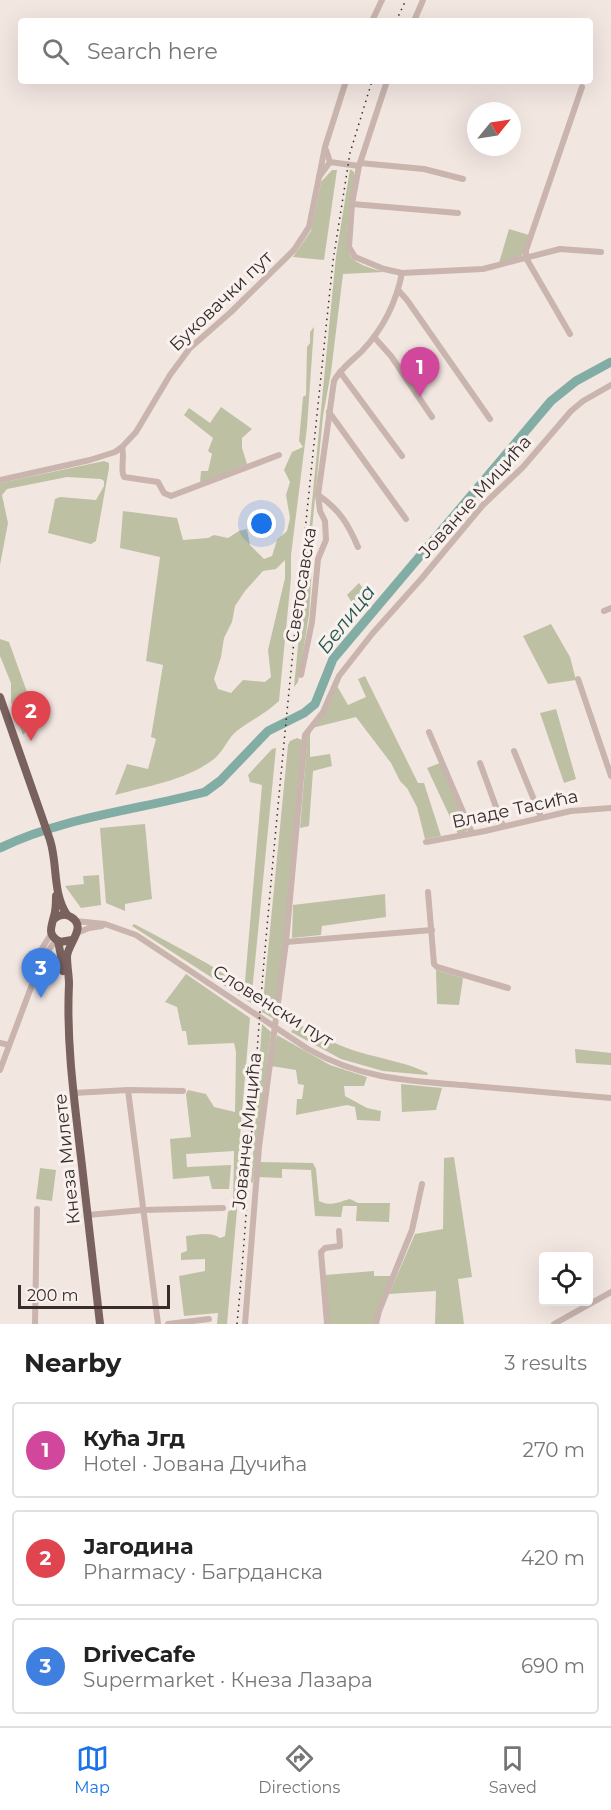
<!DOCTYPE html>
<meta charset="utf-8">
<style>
body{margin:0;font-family:Montserrat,sans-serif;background:#f2f2f2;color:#222}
.controls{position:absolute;right:18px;bottom:18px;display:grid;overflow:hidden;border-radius:6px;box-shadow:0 6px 24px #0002}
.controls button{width:54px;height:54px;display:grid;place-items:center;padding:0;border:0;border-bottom:2px solid #e0e0e0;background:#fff;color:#222;font:30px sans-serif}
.compass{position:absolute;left:467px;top:102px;width:54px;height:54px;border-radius:50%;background:#fff;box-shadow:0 6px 24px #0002;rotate:60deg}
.scale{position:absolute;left:18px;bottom:15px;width:152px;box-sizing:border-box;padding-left:6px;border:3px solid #382d2b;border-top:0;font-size:16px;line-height:21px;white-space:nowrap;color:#382d2b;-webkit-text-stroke:4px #f9f1ee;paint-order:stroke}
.you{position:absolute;left:262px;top:524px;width:21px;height:21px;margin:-15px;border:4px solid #fff;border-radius:50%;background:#1a73e8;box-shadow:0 0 0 9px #1a73e833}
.badge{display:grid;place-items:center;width:39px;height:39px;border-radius:50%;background:#1a73e8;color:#fff;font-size:20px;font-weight:700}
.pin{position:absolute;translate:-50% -50px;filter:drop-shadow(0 2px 3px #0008)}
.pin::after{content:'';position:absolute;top:32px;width:21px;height:18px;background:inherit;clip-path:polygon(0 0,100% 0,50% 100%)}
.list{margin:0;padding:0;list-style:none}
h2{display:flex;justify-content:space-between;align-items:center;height:78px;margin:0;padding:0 24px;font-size:26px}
h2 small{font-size:20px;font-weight:400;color:#767676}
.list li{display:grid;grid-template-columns:39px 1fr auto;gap:18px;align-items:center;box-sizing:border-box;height:96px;margin:0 12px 12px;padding:0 12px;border:2px solid #e0e0e0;border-radius:6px}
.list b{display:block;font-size:22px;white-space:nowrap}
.list p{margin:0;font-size:20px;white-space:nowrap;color:#767676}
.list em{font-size:20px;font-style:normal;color:#767676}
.icon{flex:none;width:33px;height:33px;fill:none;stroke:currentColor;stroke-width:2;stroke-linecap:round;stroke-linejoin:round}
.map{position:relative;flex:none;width:611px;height:1324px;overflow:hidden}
.search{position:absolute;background:#fff;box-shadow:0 6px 24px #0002;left:18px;right:18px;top:18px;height:66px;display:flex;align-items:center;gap:15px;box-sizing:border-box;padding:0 21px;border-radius:6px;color:#767676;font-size:22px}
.sheet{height:402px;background:#fff}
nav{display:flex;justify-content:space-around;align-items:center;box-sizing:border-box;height:84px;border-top:2px solid #e0e0e0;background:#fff;font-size:16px;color:#767676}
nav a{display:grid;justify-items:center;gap:3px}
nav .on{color:#1a73e8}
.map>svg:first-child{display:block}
.green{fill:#bdc0a2;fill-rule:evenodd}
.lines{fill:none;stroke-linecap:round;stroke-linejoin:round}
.river{stroke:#82ada5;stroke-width:9}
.minor{stroke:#c9b4ae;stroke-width:6}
.major{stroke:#79615e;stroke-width:8}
.rail{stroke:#382d2b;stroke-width:1.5;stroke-dasharray:1.5 4.5;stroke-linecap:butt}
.labels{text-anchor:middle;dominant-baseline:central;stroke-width:6;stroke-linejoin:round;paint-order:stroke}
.street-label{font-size:18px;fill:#382d2b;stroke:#f9f1ee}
.water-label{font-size:20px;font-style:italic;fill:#24574f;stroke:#f9f1ee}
</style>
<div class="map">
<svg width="611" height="1324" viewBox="0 0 611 1324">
<rect width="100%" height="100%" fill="#f2e6e1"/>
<!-- green -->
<g class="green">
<path d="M350,169L354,172L355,177C353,194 340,248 353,259C361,266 374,269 384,272L343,274L331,372L323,416L310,550L313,551L309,615L298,682L294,687L336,256Z"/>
<path d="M332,170H337L324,260L293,257L311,231L321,182Z"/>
<path d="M509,229L529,235L522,256L499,263Z"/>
<path d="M314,327L307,427L291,555V578L279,701C266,713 252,720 238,730C228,737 224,751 214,759C187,780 148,786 115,795L127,764L148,769L156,739L151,737L163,665L146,661L160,557L120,548L123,511L177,518L183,540L208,538L214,535L228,538L239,531L247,529L250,545L264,559L272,556L277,540L287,531L290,518L286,495L290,482L284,470L292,452L303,447L299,441L303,397L306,395L307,347L310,343V332ZM285,560V578L268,650L271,677L265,682L243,680L231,693L218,689L214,679L221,657L224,638L232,622L235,606L245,591L263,571L276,569Z"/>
<path d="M221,407L252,429L242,438V448L247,464L200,483L201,471H208L212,454L208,451L213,438L184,415L189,408L210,423Z"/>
<path d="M104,461L109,463V468L96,541L91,544L48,533L55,499L60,497L96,500L104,486V481L101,479L67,477L7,489L2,495L8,523L0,565V483Z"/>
<path d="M359,583L372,600L359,613L347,595Z"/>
<path d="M551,624L570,657L576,680L548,684L523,636Z"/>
<path d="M0,639L9,642L36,717L34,722L23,735L11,702V683L0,656Z"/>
<path d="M365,676L418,783H424L441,836L425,839L417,807L407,788L400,781L391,763L356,717L312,728L310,735V757L330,754L332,766L313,771L309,826L300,828L308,732L328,708L337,686L348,705L366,697L358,679Z"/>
<path d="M556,709L576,779L564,783L540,713Z"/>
<path d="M297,738L302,740L283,948L274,1019L262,1012L288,745L290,741Z"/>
<path d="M276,748L251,1003L132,926L134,924C159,937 184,950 208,964C219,970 229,979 240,983L245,981L262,785L250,782L248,775L272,749Z"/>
<path d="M440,763L467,828V831L458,834L427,768Z"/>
<path d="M145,824L152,899L125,904V911L106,903L100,828Z"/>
<path d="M99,875L101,905L81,908L65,886L84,884L83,876Z"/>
<path d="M385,894L386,917L322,926L321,935L292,938L293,905Z"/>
<path d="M436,970L463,978L459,1005L437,1004Z"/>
<path d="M186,974L250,1018L240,1136L237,1210L227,1324H217L218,1313L184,1316L179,1276L205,1271V1259L181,1260V1253L187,1251L186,1236C197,1235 210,1231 220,1238L225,1236L228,1212L233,1208L234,1151L186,1154L187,1167L231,1165L229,1189H212L209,1176L173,1179L170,1139L191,1137L186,1094L188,1090L206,1094L214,1107L235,1112L236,1052L234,1043L188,1045L186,1031H182L177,1007L165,1002Z"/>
<path d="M262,1024L271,1032L253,1182L251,1183Z"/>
<path d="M309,1026C346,1058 388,1054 428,1073L427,1075L383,1071L341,1059L291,1032L295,1027Z"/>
<path d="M277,1035L330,1065L367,1077L364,1086H344L345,1096L367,1108L381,1111L380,1121L357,1120L355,1107L347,1105L296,1115L297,1099H302L304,1085L298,1084L296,1070L271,1066Z"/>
<path d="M575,1049L611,1053V1065L576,1063Z"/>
<path d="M401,1084L442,1088L436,1110L402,1112Z"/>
<path d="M454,1157L472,1277L458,1279L464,1324H435L436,1291L389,1294L415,1234L443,1229L444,1158Z"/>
<path d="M260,1162L313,1163L316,1169L319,1201C332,1207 337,1202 350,1199L358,1203H390L389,1222L356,1221L357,1206H343L341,1217L315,1216L311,1170L282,1169V1178L258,1177Z"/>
<path d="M40,1168L56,1170L52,1201L36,1199Z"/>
<path d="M374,1271V1276H391L373,1324H329L325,1275Z"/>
</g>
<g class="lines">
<!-- river -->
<path class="river" d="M0,848C64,817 137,810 205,792L220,781L268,731L304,713L315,704L333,659L551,401L576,381L611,362"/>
<!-- minor -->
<g class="minor">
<path d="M372,21L382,0"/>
<path d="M414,21L423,0"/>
<path d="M387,81L359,166L352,204L349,247L355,257L384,269L402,273L483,269L560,249L601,252"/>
<path d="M330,162L359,166"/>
<path d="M360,163L424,169L463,179"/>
<path d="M319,177L330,162L326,150"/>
<path d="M352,204L458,213"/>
<path d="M399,291L407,300L490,419"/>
<path d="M570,334L526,258V250L582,87"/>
<path d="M374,337L391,356L432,417"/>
<path d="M340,372L402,456"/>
<path d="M329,412L406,519"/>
<path d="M122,447C125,457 120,469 124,477L158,482L164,493L171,496L279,455"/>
<path d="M0,480L90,460L115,452L122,447L136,432L170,375L190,348L231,312L294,250L309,227L325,147L346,81"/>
<path d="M318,495C340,510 348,524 358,547"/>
<path d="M604,611L611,608"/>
<path d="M301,675L312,622L318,559L326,540L325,521L320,511L318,495L334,381C340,369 353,360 362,351C384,328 396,303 402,273"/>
<path d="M578,679L611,776"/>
<path d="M429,732L472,833"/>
<path d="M514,751L541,817"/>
<path d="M480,763L503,826"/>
<path d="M426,842L485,831L571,811L611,808"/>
<path d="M428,892L434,964L437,967L508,988"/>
<path d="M75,921L105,924L136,935L308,1049C362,1080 413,1081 473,1086C519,1090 565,1094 611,1098"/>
<path d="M77,933L89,928L102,926"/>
<path d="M286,942L432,930"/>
<path d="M37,963L41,950L51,934"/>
<path d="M0,1043L9,1045"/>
<path d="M0,1070L36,974L45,955L56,940"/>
<path d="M128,1090L158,1324"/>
<path d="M74,1093L128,1090L183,1091"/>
<path d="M88,1215L143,1210L223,1208"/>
<path d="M35,1324L37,1209"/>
<path d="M168,1324L209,1319"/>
<path d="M245,1324L259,1147L286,942L305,735L323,712L339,676L372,634L422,578L483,505L523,467L571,411L583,401L611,385"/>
<path d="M327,1324L321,1252L325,1248L340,1246L339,1231"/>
<path d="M376,1324L379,1311L412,1230L422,1184"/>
<path d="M554,1324L611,1292"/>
</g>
<!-- major -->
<g class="major">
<path d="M0,697L50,840C58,865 52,892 67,915"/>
<path d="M56,896C56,903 56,910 54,916C51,928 47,935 60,942L72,940"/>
<path d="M54,919C59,915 65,913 71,917C88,927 67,944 67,957C67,966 69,975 69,984C66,1045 75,1105 82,1166C88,1218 94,1271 100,1324"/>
<path d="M58,941L63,966"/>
<path d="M40,965C49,960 57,963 63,971"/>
</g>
<!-- rail -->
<g class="rail">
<path d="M396,21L406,0"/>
<path d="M237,1324C249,1199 254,1074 265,950C285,720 309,491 333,261L350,153L372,81"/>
</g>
</g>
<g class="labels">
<!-- street labels -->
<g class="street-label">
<text transform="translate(221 301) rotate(-44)">Буковачки пут</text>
<text transform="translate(475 497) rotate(-48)">Јованче Мицића</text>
<text transform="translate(301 585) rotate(-81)">Светосавска</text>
<text transform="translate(515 809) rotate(-12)">Владе Тасића</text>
<text transform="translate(273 1006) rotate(32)">Словенски пут</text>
<text transform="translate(247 1131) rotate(-84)">Јованче Мицића</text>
<text transform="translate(67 1159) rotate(-96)">Кнеза Милете</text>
</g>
<!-- water labels -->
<g class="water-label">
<text transform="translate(346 619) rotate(-52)">Белица</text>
</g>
</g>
</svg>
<div class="controls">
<button><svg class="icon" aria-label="locate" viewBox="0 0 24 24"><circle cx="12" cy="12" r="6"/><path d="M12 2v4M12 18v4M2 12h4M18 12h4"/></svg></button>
</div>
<svg class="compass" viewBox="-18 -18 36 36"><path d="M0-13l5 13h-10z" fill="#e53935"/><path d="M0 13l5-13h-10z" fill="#767676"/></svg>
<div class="scale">200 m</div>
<div class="you"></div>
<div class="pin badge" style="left:420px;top:397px;background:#d1479c">1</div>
<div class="pin badge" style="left:31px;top:741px;background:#e0444e">2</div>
<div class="pin badge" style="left:41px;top:998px;background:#3f7fe0">3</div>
<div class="search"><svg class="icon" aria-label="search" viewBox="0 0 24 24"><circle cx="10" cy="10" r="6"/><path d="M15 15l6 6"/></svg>Search here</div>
</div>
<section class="sheet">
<h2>Nearby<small>3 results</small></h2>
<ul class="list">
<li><span class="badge" style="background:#d1479c">1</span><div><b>Кућа Јгд</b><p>Hotel · Јована Дучића</p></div><em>270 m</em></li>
<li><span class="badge" style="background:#e0444e">2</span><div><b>Јагодина</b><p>Pharmacy · Багрданска</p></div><em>420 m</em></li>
<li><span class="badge" style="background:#3f7fe0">3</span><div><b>DriveCafe</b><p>Supermarket · Кнеза Лазара</p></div><em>690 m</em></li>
</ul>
</section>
<nav>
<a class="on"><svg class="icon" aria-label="map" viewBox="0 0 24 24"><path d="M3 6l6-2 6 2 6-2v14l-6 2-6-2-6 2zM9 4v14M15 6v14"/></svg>Map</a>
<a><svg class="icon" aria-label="directions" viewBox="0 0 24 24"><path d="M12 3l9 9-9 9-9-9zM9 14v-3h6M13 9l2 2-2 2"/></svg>Directions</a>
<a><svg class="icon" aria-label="saved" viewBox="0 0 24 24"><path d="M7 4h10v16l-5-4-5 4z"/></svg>Saved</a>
</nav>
